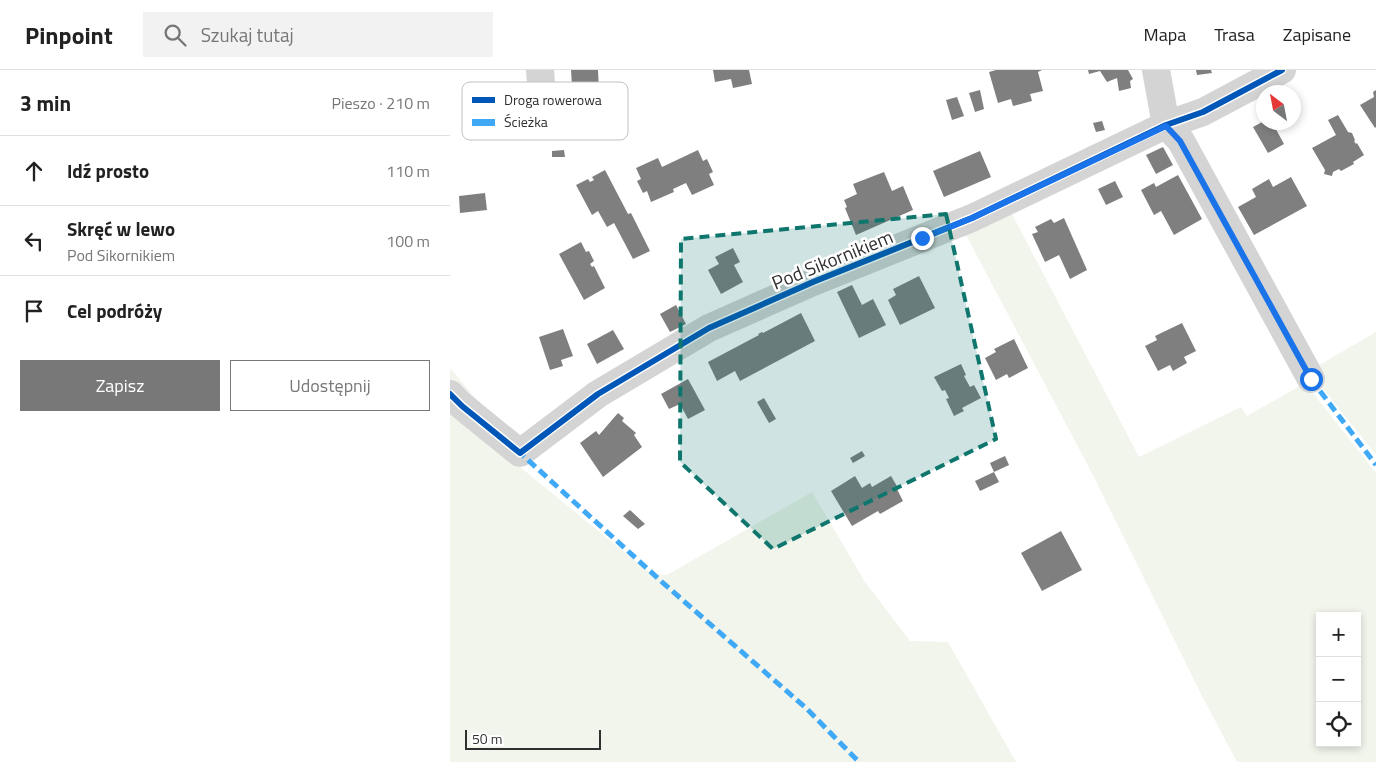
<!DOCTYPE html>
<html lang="pl">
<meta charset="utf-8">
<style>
body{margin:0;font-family:"Titillium Web",sans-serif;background:#f2f2f2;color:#222}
.controls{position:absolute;right:15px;bottom:15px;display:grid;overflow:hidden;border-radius:0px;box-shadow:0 2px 8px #0003}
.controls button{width:45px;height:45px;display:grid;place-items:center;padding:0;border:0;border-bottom:1px solid #e0e0e0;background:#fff;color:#222;font:25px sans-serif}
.compass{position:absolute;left:806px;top:15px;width:45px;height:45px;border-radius:50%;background:#fff;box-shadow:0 2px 8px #0003;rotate:328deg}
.scale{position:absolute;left:15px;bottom:12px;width:136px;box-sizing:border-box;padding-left:5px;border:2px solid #2f2f2f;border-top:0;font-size:14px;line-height:18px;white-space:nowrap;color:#2f2f2f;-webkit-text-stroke:4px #fff;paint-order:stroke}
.stop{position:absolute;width:15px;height:15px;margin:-11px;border:4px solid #1a73e8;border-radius:50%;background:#fff}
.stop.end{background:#1a73e8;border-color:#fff;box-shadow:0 1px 5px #0008}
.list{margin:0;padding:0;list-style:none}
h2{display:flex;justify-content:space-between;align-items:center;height:65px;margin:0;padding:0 20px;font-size:21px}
h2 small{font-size:16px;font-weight:400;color:#767676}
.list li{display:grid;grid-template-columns:32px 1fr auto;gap:15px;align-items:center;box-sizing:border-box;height:70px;padding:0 20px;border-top:1px solid #e0e0e0}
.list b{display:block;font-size:19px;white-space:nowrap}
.list p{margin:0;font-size:16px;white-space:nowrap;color:#767676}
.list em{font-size:16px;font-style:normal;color:#767676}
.actions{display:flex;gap:10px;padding:15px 20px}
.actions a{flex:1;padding:11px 0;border:1px solid #787878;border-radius:0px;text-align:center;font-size:18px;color:#787878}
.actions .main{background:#787878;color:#fff}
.icon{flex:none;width:28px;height:28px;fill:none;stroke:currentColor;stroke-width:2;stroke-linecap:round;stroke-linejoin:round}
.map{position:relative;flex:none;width:926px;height:692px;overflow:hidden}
header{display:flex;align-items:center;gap:30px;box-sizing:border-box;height:70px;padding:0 25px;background:#fff;border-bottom:1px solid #e0e0e0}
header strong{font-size:24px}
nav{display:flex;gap:28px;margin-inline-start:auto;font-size:18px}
.search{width:350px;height:45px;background:#f2f2f2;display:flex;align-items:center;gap:12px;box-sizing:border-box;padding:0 18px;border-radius:0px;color:#767676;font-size:19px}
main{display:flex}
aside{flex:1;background:#fff}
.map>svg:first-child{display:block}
.green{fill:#f1f5ec;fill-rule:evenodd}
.building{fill:#7f7f7f}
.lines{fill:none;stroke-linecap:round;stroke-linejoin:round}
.minor{stroke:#d4d4d4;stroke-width:28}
.quiet{stroke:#3fa9f5;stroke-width:5;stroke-dasharray:10 5;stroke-linecap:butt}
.cycleway-casing{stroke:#fff;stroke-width:9}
.cycleway{stroke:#0057b8;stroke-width:6}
.route{stroke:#1a73e8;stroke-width:6}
.marked{fill:#0f766e;fill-opacity:0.2;stroke:#0f766e;stroke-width:4;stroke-dasharray:10 6;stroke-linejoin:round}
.labels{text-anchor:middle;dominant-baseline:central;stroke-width:5;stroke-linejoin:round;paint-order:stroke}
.street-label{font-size:19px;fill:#2f2f2f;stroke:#fff}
.key{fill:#fff;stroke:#c1c1c1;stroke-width:1}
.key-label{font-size:14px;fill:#2f2f2f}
</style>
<header>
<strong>Pinpoint</strong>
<div class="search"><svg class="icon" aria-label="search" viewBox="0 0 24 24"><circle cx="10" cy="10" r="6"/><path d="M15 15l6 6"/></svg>Szukaj tutaj</div>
<nav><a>Mapa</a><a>Trasa</a><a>Zapisane</a></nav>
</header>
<main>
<aside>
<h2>3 min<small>Pieszo · 210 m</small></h2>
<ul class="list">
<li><svg class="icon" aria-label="ahead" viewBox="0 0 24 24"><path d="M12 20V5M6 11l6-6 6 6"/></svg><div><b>Idź prosto</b></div><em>110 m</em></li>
<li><svg class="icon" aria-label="left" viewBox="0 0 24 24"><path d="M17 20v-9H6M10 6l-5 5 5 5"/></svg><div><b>Skręć w lewo</b><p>Pod Sikornikiem</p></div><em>100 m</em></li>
<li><svg class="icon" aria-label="arrive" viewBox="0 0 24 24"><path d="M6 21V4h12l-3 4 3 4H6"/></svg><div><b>Cel podróży</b></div></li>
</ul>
<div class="actions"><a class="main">Zapisz</a><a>Udostępnij</a></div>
</aside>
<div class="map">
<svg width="926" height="692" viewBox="0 0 926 692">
<rect width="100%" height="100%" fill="#fff"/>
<!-- green -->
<g class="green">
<path d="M561,142L689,387L791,337L797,346L855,313L926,403V692H787L751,624L644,407L516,165ZM870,546H907V673H870Z"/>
<path d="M926,262V385L859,301Z"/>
<path d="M0,298L48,355L46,373L70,397L201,504L217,505L362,422L415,512L460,571L498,572L566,692H0Z"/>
</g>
<!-- building -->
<g class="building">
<path d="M121,0H148L149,22H144V25L117,27V16H122Z"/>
<path d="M263,0H299L302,14L283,18L281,9L265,12Z"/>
<path d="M546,0H592L588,2L593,21L580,24L582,31L563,36L561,29L548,33L539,2Z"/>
<path d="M638,0H678L683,9L680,11L681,18L669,21L667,8L657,12L650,1L639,4Z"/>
<path d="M746,0H761L762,3L747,5Z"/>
<path d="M530,20L534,39L525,42L519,23Z"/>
<path d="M926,20V57L925,58L910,35L924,27L923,22Z"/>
<path d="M507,27L514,46L502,50L496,30Z"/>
<path d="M888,45L898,62L902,63L905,70L904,71L906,74L907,73L914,85L903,92L904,94L891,101L889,99L883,102L882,106L874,104L875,100L862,78L886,65L878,50Z"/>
<path d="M652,51L655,60L646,62L643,53Z"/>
<path d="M814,51L822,52L834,74L818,83L803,57Z"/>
<path d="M713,77L723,95L706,104L696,85Z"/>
<path d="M114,80L115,87H102V81Z"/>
<path d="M248,80L253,91L257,89L263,102L259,104L264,115L242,125L236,113L223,119L224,122L201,132L197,121L193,123L187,111L191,109L186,98L208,88L212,97Z"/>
<path d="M530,81L541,107L494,127L483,101Z"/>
<path d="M155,100L178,144L181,143L200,181L183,189L164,153L157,157L148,141L142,145L126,115L138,109L140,112L144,110L142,107Z"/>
<path d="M434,102L442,121L453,116L463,140L406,165L395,138L397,137L394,130L407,124L403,114Z"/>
<path d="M728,105L752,149L724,165L711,141L704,145L691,120L704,113L706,117Z"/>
<path d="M841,107L857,136L804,165L788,137L806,127L802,119L819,109L823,117Z"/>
<path d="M665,111L673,127L656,135L648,119Z"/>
<path d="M35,123L37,140L10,143L9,126Z"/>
<path d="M614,148L637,200L620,209L609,185L595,192L582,164L588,162L585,157L601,149L604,153Z"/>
<path d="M131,172L136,182L139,181L144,191L140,194L142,197L144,196L155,218L134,230L109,184Z"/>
<path d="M283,178L290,192L284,195L293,212L271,224L258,200L269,194L265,187Z"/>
<path d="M469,206L485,238L450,255L438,230L446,225L443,219Z"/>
<path d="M402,215L412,235L423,229L436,255L409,268L387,222Z"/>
<path d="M226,235L236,254L220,262L210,244Z"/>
<path d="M351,243L365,271L290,311L285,301L267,311L258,292L309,265L308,264L312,262L313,263Z"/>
<path d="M732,253L746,281L734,287L737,293L723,301L720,295L708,301L695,276L707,270L705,266Z"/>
<path d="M113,259L123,286L111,290L113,296L100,300L89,267Z"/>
<path d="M163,260L174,279L147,294L137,274Z"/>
<path d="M564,269L578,298L559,308L557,304L546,310L535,288L546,282L544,279Z"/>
<path d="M511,294L516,305L514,306L520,317L524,315L531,328L512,338L514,341L504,346L496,329L499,328L495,320L492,321L484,307Z"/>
<path d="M238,309L255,340L238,349L230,334L219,339L211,324Z"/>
<path d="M314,328L326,349L319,353L307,332Z"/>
<path d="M168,343L174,348L172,351L186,363L184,365L192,377L153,407L130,373L146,361L149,365Z"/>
<path d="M412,381L415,386L403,393L400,388Z"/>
<path d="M555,386L559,395L544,402L540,393Z"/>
<path d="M544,402L549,412L530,421L525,411Z"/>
<path d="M405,406L412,418L420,413L422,417L441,406L448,418L447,419L453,431L430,444L428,441L402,456L381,421Z"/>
<path d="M180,440L195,454L188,459L173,446Z"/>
<path d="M611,461L632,500L592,521L571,483Z"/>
</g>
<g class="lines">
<!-- minor -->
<g class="minor">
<path d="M90,0L93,43"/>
<path d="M706,0L716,55"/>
<path d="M716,55L731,71L861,309"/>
<path d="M0,324L12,336L70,383L148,324L259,258L363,212L522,148L716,55L753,42L832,0"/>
</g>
<!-- quiet -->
<g class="quiet">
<path d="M861,309L926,395"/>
<path d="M67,380L212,512L356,638L409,692"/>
</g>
<!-- cycleway casing -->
<g class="cycleway-casing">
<path id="cycleway" d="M0,324L12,336L70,383L148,324L259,258L363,212L522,148L716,55L753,42L832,0"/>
</g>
<!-- cycleway -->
<use href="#cycleway" class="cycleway"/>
</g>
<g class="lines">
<!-- route -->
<path class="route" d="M472,168L522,148L716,56L730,71L861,309"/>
</g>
<!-- marked area -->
<path class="marked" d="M496,144L546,369L323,479L230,392L231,169Z"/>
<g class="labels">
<!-- street labels -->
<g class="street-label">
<text transform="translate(382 189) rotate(-22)">Pod Sikornikiem</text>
</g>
</g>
<!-- legend -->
<rect x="12" y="12" width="166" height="58" rx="8" class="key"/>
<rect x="22" y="27" width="23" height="6" fill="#0057b8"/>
<rect x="22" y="49" width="23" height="7" fill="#3fa9f5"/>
<g class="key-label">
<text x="54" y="35">Droga rowerowa</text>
<text x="54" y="57">Ścieżka</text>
</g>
</svg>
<div class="controls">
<button>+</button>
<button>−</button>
<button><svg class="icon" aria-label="locate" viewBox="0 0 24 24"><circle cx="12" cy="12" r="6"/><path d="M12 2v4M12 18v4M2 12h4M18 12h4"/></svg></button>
</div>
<svg class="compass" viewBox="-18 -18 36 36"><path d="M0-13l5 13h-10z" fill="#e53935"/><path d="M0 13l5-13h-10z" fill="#767676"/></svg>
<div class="scale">50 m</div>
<div class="stop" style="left:861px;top:309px"></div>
<div class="stop end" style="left:472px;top:168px"></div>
</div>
</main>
